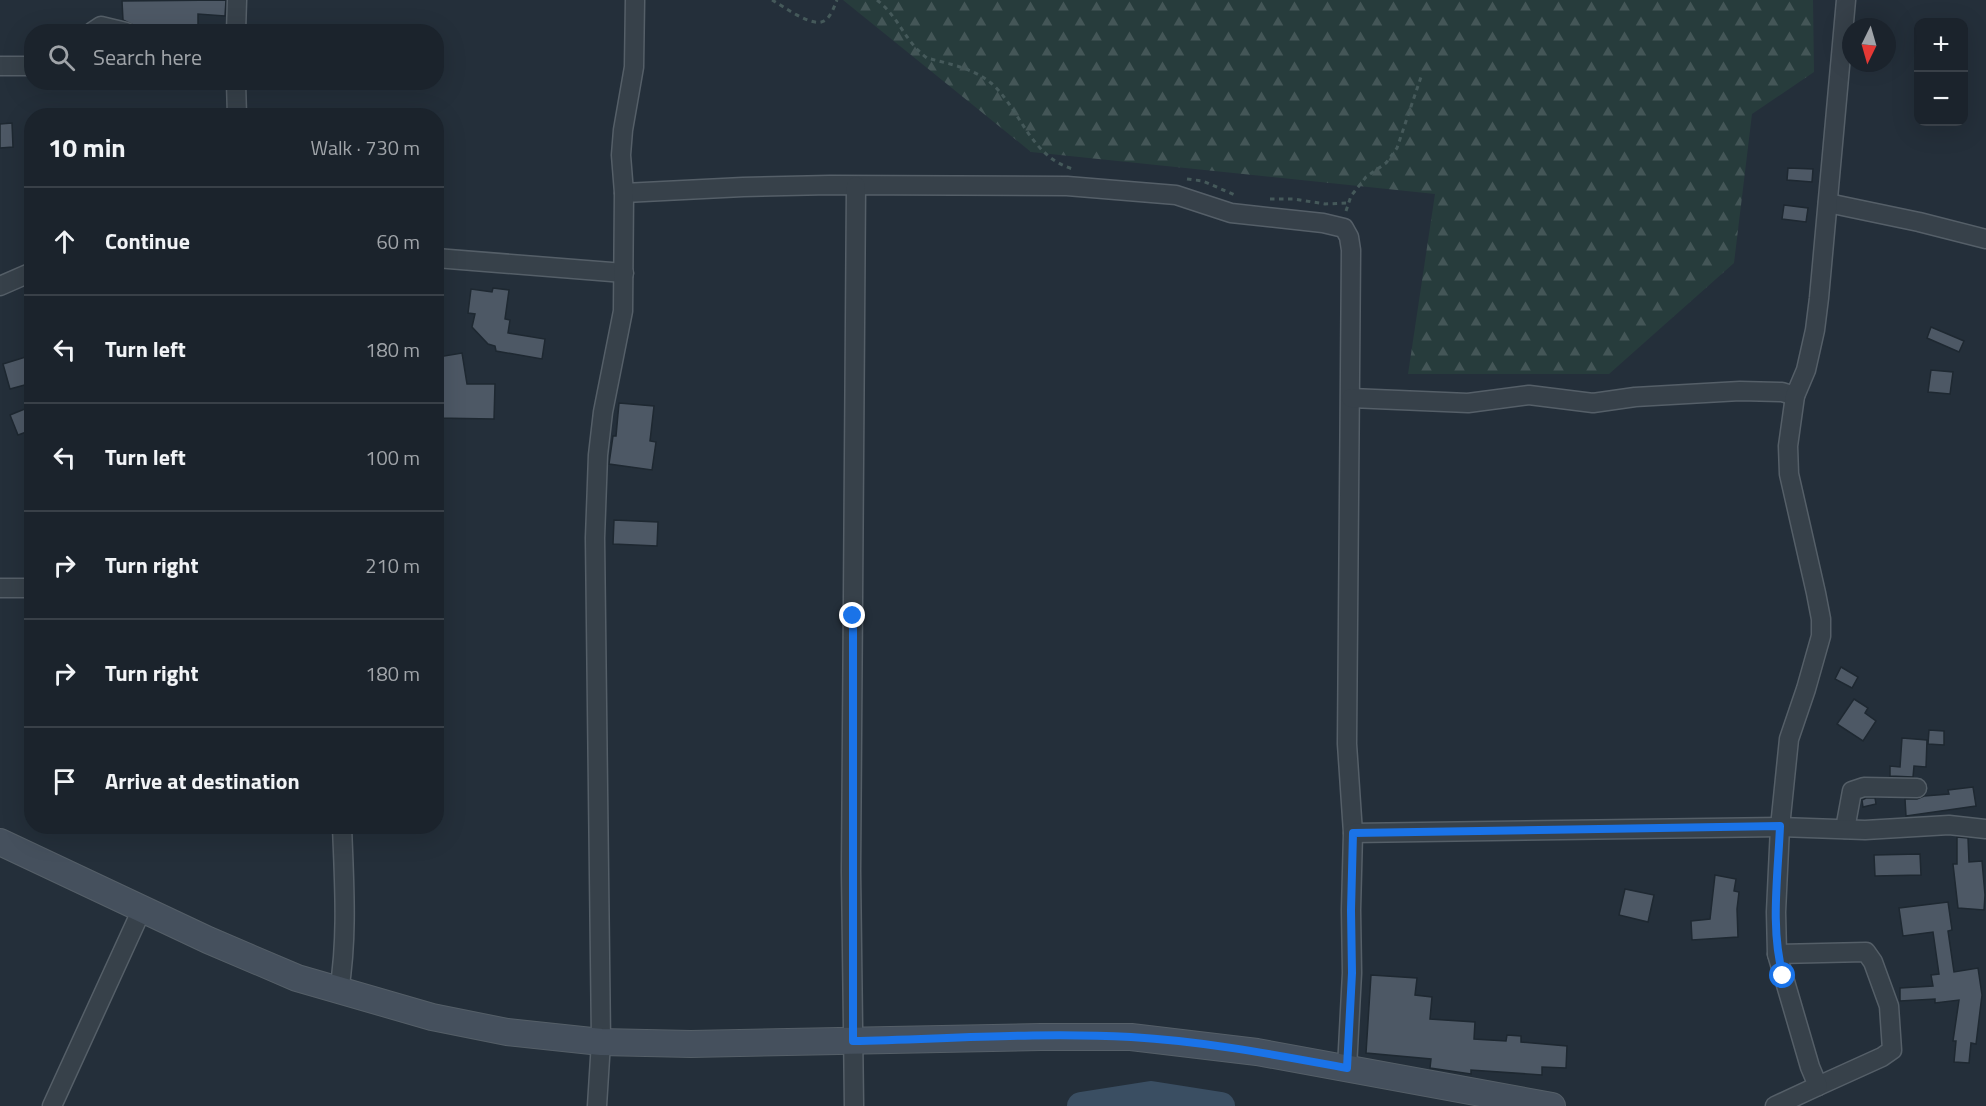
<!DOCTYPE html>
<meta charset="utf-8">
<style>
body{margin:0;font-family:"Titillium Web",sans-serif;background:#242b34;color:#f1f3f6}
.controls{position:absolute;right:18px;top:18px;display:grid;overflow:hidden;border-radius:12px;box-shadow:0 6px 24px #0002}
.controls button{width:54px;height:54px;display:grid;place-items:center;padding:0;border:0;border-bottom:2px solid #394048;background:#1b232c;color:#f1f3f6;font:30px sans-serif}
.compass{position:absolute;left:1842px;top:18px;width:54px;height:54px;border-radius:50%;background:#1b232c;box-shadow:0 6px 24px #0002;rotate:185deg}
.stop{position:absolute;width:18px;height:18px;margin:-14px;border:4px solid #1a73e8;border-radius:50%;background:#fff}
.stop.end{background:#1a73e8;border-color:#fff;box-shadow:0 2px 6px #0008}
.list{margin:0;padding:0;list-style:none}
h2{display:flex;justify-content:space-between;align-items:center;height:78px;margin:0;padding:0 24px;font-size:26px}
h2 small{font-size:20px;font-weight:400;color:#a0a4a9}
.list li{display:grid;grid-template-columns:39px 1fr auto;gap:18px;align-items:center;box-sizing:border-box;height:108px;padding:0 24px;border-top:2px solid #394048}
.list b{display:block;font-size:22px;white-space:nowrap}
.list em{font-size:20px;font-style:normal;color:#a0a4a9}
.icon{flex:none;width:33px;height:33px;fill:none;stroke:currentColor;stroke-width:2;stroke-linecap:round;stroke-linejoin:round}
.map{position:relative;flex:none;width:1986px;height:1106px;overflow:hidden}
.search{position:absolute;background:#1b232c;box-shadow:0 6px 24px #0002;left:24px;top:24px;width:420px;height:66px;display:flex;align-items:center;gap:15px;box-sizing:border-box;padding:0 21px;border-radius:24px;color:#a0a4a9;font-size:22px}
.panel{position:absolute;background:#1b232c;box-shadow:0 6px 24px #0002;left:24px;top:108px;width:420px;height:726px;border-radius:24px}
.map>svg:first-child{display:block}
.forest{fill:url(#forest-firs)}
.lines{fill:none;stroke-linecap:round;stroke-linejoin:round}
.river{stroke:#3a4e62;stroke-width:28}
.building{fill:#4d5865;stroke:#1e2831;stroke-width:1.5}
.street-casing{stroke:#555f68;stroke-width:21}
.secondary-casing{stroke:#555f68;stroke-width:28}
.path{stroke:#45595a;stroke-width:3;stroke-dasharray:4.5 4.5;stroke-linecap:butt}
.street{stroke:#37414a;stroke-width:18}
.secondary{stroke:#45505d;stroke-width:26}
.route{stroke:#1a73e8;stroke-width:8}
</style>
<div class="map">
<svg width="1986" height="1106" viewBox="0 0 1986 1106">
<defs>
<pattern id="forest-firs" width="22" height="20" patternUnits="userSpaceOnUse" patternTransform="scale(1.5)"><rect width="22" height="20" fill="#273c3c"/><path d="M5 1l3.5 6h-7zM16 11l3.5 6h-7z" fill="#445657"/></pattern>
</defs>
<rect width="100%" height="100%" fill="#242f3a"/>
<!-- forest -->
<path class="forest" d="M843,0H1813L1814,72L1752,114L1734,263L1609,374H1408L1435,194L1031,152Z"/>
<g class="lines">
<!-- river -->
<path class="river" d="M1081,1106L1151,1095L1221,1106"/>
</g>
<!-- building -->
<g class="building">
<path d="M226,0L225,16L198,14V30L161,32V25L135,26L123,20L122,1Z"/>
<path d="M12,123L13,147L0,148V124Z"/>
<path d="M1788,168L1813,169L1812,182L1787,180Z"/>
<path d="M1784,205L1808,208L1806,222L1782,219Z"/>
<path d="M493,288L509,290L505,319L510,320L508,333L545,339L542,359L496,351L495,346L488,344L472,327L475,314L468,313L471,289L492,292Z"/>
<path d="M1931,327L1964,341L1959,352L1927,338Z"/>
<path d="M462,353L467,384H495L494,419L436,418V384H442L438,357Z"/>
<path d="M32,355V383L10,389L3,364Z"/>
<path d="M1931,370L1953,372L1950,394L1928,392Z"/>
<path d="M619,403L654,406L650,441L656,442L652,470L609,464L613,436H616Z"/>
<path d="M32,406V430L18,435L10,415Z"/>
<path d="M614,520L658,522L657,546L613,544Z"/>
<path d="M1841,667L1858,677L1852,688L1835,679Z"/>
<path d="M1854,699L1868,708L1865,713L1876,721L1863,741L1837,724Z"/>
<path d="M1929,730L1944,731V745L1928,744Z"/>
<path d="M1902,738L1927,740L1926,767L1914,766L1913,777L1890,776V766L1900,767Z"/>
<path d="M1973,787L1976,806L1906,816L1905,799H1917L1924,796L1949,794L1948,790Z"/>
<path d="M1866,798H1875L1876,804L1863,807L1862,800Z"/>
<path d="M1957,837L1968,838L1969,862L1982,861L1985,895L1984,910L1958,908L1953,864H1957Z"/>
<path d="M1920,854L1921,875L1875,876L1874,855Z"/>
<path d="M1715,875L1736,879L1734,891L1739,892L1737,909L1738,937L1692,940L1691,921L1710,919Z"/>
<path d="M1625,889L1654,895L1648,922L1619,915Z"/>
<path d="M1948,902L1952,930L1948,931L1954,972L1978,968L1982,995L1976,1044L1971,1043L1969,1063L1954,1062L1956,1041H1953L1959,1000L1935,1003V999L1900,1001V988L1933,986L1931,975L1939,974L1933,932L1903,936L1899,908Z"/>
<path d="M1371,975L1417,978L1415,995L1432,997L1430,1019L1475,1022L1474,1039L1506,1041L1507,1035L1521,1036V1042L1567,1046L1566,1068L1542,1067V1075L1471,1070V1074L1430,1068L1431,1059L1366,1053Z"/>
</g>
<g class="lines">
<!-- street casing -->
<g class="street-casing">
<g id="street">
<path d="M92,32L101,26L126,32"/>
<path d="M236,32L237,0"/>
<path d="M0,66H32"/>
<path d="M236,82L237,116"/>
<path d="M624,193L743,187L830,185L1067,186L1176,195L1231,213L1323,223L1344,228L1349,237L1351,250L1347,744L1353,833L1351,910L1352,973L1347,1068"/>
<path d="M1828,203L1919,222L1986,239"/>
<path d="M436,258L624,273"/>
<path d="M0,286L32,272"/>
<path d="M1351,398L1468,403L1529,395L1593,403L1635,397L1740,391L1782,392L1795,396"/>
<path d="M0,588H32"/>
<path d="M1845,829L1852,791L1864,787L1917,788"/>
<path d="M1353,833L1780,827L1865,830L1949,825L1986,829"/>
<path d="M1777,954L1866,952L1873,962L1889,1006L1892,1050L1882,1057L1818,1086"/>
<path d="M339,991C348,936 344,881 342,826"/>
<path d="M52,1106L142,909"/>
<path d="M597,1106L601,1042L595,538L598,455L603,412L623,311L624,193L621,155L623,130L634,67L635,0"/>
<path d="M854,1106L851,871L856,186"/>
<path d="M1775,1106L1818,1086L1810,1067L1777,954L1776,912L1780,827L1789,739L1806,689L1821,636V619L1816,593L1789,474L1788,446L1795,396L1806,370L1815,330L1819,298L1846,0"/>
</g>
</g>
<!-- secondary casing -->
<g class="secondary-casing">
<path id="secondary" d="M0,842L208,940L297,978L432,1017L507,1032L601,1042L691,1044L1041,1037H1131L1257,1052L1552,1106"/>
</g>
<!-- path -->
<g class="path">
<path d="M772,0C783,6 812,28 824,21C831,17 834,7 837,0"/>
<path d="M877,0C899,17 905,42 927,58C949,64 973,68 991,83C1020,108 1030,157 1073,169"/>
<path d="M1187,179L1203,181L1237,196"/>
<path d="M1270,199H1294L1325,204L1349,203"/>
<path d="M1346,211L1351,196L1366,177L1386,163L1397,148L1422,74"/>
</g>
<!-- street -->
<use href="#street" class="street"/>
<!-- secondary -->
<use href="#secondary" class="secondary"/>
</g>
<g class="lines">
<!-- route -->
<path class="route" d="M853,616V1041C945,1039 1039,1032 1131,1037C1203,1041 1276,1055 1347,1068L1352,973L1351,910L1353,833L1780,826C1778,876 1770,928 1783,976"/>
</g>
</svg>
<div class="controls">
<button>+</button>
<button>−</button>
</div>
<svg class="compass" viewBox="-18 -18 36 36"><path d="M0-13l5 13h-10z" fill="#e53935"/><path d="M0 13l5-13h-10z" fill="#a0a4a9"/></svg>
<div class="stop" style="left:1783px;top:976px"></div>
<div class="stop end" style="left:853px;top:616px"></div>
<div class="search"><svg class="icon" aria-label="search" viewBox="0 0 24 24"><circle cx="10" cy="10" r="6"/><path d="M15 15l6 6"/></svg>Search here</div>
<section class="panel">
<h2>10 min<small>Walk · 730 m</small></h2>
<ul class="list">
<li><svg class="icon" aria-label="ahead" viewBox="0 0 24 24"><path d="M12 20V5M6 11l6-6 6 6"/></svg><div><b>Continue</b></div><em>60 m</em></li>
<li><svg class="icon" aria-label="left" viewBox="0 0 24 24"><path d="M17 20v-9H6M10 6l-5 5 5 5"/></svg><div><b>Turn left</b></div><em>180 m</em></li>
<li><svg class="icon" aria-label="left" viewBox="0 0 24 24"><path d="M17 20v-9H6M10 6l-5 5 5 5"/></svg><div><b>Turn left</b></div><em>100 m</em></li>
<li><svg class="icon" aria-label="right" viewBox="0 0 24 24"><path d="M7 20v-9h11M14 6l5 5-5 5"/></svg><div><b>Turn right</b></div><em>210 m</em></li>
<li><svg class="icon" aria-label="right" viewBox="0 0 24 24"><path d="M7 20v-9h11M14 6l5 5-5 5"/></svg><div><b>Turn right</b></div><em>180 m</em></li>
<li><svg class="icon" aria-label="arrive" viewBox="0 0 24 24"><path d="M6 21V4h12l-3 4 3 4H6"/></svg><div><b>Arrive at destination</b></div></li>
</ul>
</section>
</div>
